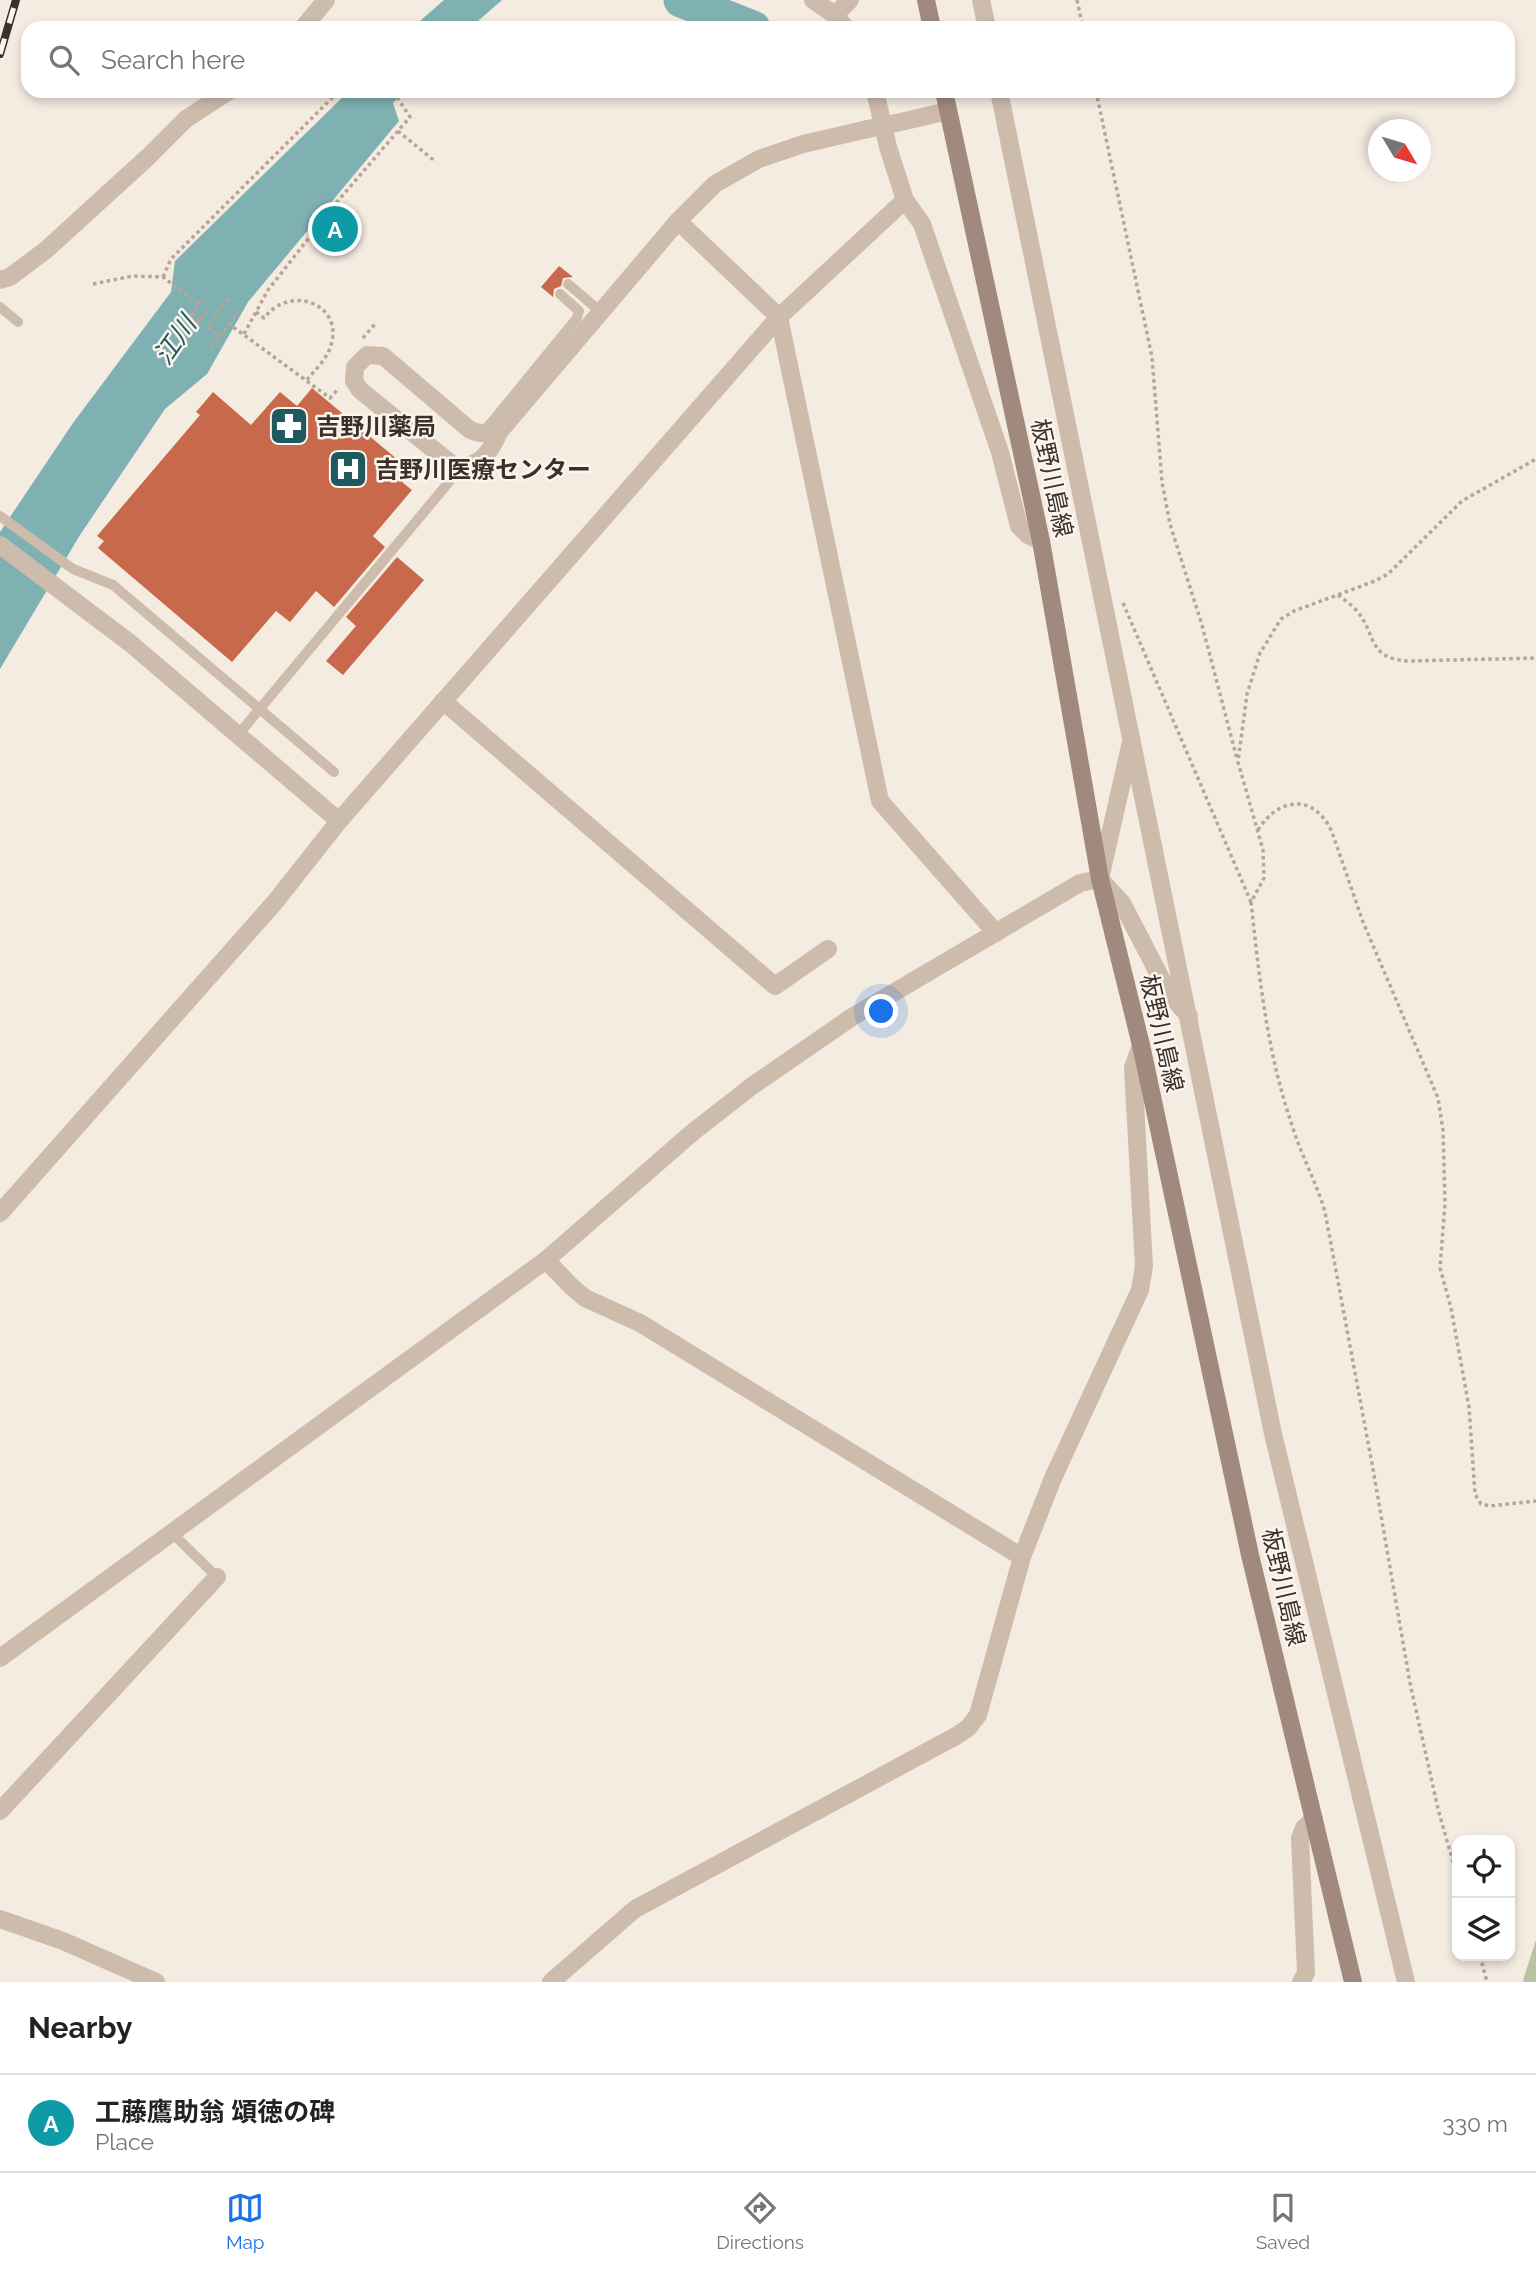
<!DOCTYPE html>
<meta charset="utf-8">
<style>
body{margin:0;font-family:Raleway,"Noto Sans JP",sans-serif;background:#f2f2f2;color:#222}
.controls{position:absolute;right:21px;bottom:21px;display:grid;overflow:hidden;border-radius:14px;box-shadow:0 4px 10px #0003}
.controls button{width:63px;height:63px;display:grid;place-items:center;padding:0;border:0;border-bottom:2px solid #e0e0e0;background:#fff;color:#222;font:35px sans-serif}
.compass{position:absolute;left:1368px;top:119px;width:63px;height:63px;border-radius:50%;background:#fff;box-shadow:0 4px 10px #0003;rotate:128deg}
.you{position:absolute;left:882px;top:1012px;width:24px;height:24px;margin:-18px;border:5px solid #fff;border-radius:50%;background:#1a73e8;box-shadow:0 0 0 10px #1a73e833}
.badge{display:grid;place-items:center;width:46px;height:46px;border-radius:50%;background:#1a73e8;color:#fff;font-size:23px;font-weight:700}
.pin{position:absolute;translate:-50% -50%;border:4px solid #fff;box-shadow:0 2px 7px #0006}
.list{margin:0;padding:0;list-style:none}
h2{display:flex;justify-content:space-between;align-items:center;height:91px;margin:0;padding:0 28px;font-size:30px}
h2 small{font-size:23px;font-weight:400;color:#767676}
.list li{display:grid;grid-template-columns:46px 1fr auto;gap:21px;align-items:center;box-sizing:border-box;height:98px;padding:0 28px;border-top:2px solid #e0e0e0}
.list b{display:block;font-size:26px;white-space:nowrap}
.list p{margin:0;font-size:23px;white-space:nowrap;color:#767676}
.list em{font-size:23px;font-style:normal;color:#767676}
.icon{flex:none;width:38px;height:38px;fill:none;stroke:currentColor;stroke-width:2;stroke-linecap:round;stroke-linejoin:round}
.map{position:relative;flex:none;width:1536px;height:1982px;overflow:hidden}
.search{position:absolute;background:#fff;box-shadow:0 4px 10px #0003;left:21px;right:21px;top:21px;height:77px;display:flex;align-items:center;gap:18px;box-sizing:border-box;padding:0 24px;border-radius:21px;color:#767676;font-size:26px}
.sheet{height:189px;background:#fff}
nav{display:flex;justify-content:space-around;align-items:center;box-sizing:border-box;height:98px;border-top:2px solid #e0e0e0;background:#fff;font-size:19px;color:#767676}
nav a{display:grid;justify-items:center;gap:4px}
nav .on{color:#1a73e8}
.map>svg:first-child{display:block}
.green{fill:#b8c4a0}
.water{fill:#7fb0b2}
.lines{fill:none;stroke-linecap:round;stroke-linejoin:round}
.river{stroke:#7fb0b2;stroke-width:35}
.building{fill:#c8694b}
.path{stroke:#b9a596;stroke-width:3.5;stroke-dasharray:3.5 3.5;stroke-linecap:butt}
.service{stroke:#cdbbac;stroke-width:10}
.minor{stroke:#cdbbac;stroke-width:18}
.tertiary{stroke:#cdbbac;stroke-width:18}
.secondary{stroke:#a18a7d;stroke-width:18}
.rail-casing{stroke:#3b302b;stroke-width:8}
.rail{stroke:#fbf5ee;stroke-width:5;stroke-dasharray:16;stroke-linecap:butt}
.tertiary-bridge{stroke:#cdbbac;stroke-width:18}
.labels{text-anchor:middle;dominant-baseline:central;stroke-width:5;stroke-linejoin:round;paint-order:stroke}
.poi-label{font-size:24px;font-weight:bold;fill:#3b302b;stroke:#fbf5ee;text-anchor:start}
.street-label{font-size:24px;fill:#3b302b;stroke:#fbf5ee}
.water-label{font-size:26px;font-style:italic;fill:#1f5a5e;stroke:#fbf5ee}
</style>
<div class="map">
<svg width="1536" height="1982" viewBox="0 0 1536 1982">
<rect width="100%" height="100%" fill="#f4ebe1"/>
<!-- green -->
<path class="green" d="M1536,1940V1982H1524L1523,1980Z"/>
<!-- water -->
<g class="water">
<path d="M444,0H502L470,28H412Z"/>
<path d="M349,91H405L393,103L399,121L248,302L207,374L165,409L80,535L0,669V532L73,423L171,292L175,261Z"/>
</g>
<g class="lines">
<!-- river -->
<path class="river" d="M681,0L753,28"/>
</g>
<!-- building -->
<g class="building">
<path d="M559,266L573,277L563,278L561,286L554,289L553,297L541,287Z"/>
<path d="M312,388L404,465L400,470L407,477L402,482L412,490L373,536L385,547L334,607L316,591L290,622L276,611L232,662L98,548L104,541L97,536L200,415L196,412L213,392L251,425L280,392L297,406Z"/>
<path d="M397,557L424,580L343,675L326,661L356,626L346,617Z"/>
</g>
<g class="lines">
<!-- path -->
<g class="path">
<path d="M1077,0L1083,28"/>
<path d="M1096,91L1152,357L1162,482L1170,524L1202,625L1237,759"/>
<path d="M398,131L436,162"/>
<path d="M163,277L171,259L339,91"/>
<path d="M93,284L133,276L163,277L198,304"/>
<path d="M228,299L208,327L220,336L229,324L330,398L339,388"/>
<path d="M256,312L264,318C291,283 344,305 331,345C327,359 315,370 306,381"/>
<path d="M191,315L203,297"/>
<path d="M187,320L191,315L199,321"/>
<path d="M229,325L238,312"/>
<path d="M244,334L268,290L337,202L410,117L393,91"/>
<path d="M363,338L375,324"/>
<path d="M183,341L207,311"/>
<path d="M211,348L220,336"/>
<path d="M1338,595C1344,600 1351,604 1356,610C1377,633 1366,659 1409,661L1536,658"/>
<path d="M1123,603L1251,902L1264,878L1263,850L1238,762L1247,694L1260,653L1281,619L1294,611L1375,581L1388,574L1462,501L1536,459"/>
<path d="M1258,830C1279,797 1314,793 1332,832L1363,922L1438,1098L1443,1130L1445,1203L1440,1268L1451,1308L1469,1407L1475,1494L1481,1504L1490,1506L1536,1501"/>
<path d="M1251,902C1259,975 1267,1052 1291,1122C1300,1153 1316,1181 1325,1212L1373,1469L1410,1683L1438,1809L1457,1876"/>
<path d="M1480,1956L1487,1982"/>
</g>
<!-- service -->
<g class="service">
<path d="M568,284L601,312"/>
<path d="M0,307L18,322"/>
<path d="M483,433L577,318L579,311L560,294"/>
<path d="M0,516L73,569L113,585L334,772"/>
<path d="M238,735L449,482L454,466"/>
<path d="M171,1532L217,1577"/>
</g>
<!-- minor -->
<g class="minor">
<path d="M813,0L835,15L846,28"/>
<path d="M981,0L987,28"/>
<path d="M835,15L850,0"/>
<path d="M303,28L326,0"/>
<path d="M875,91L888,147L905,200L922,224L1000,452L1019,526L1028,535L1041,541"/>
<path d="M999,91L1273,1434L1406,1982"/>
<path d="M678,221L779,317L880,801L996,933"/>
<path d="M0,280L10,277L46,250L148,157L186,119L229,91"/>
<path d="M0,545L130,643L339,821"/>
<path d="M443,701L775,986L828,949"/>
<path d="M1100,879L1122,903L1168,992L1189,1016"/>
<path d="M1100,879L1130,746"/>
<path d="M0,1213L275,902L339,821L779,317L905,200"/>
<path d="M546,1260L571,1286L585,1298L640,1323L1022,1557"/>
<path d="M0,1658L546,1260L693,1132L752,1086L852,1017L1080,883L1100,879"/>
<path d="M0,1811L217,1577"/>
<path d="M0,1919L63,1941L156,1982"/>
<path d="M551,1982L635,1909L956,1736L968,1728L978,1715L1022,1557L1053,1478L1140,1290L1144,1266L1133,1068L1141,1045"/>
<path d="M1301,1982L1306,1973L1300,1838L1304,1828L1314,1819"/>
</g>
<!-- tertiary -->
<g class="tertiary">
<path d="M905,121L948,111"/>
<path d="M499,432L479,433L470,430L383,356L367,355L355,367L354,381L360,390L454,466C478,469 490,454 499,432L678,221L715,184L759,159L803,144L868,129"/>
</g>
<!-- secondary -->
<g class="secondary">
<path d="M926,0L932,28"/>
<path d="M944,91L1041,541L1100,879L1141,1045L1250,1555L1353,1982"/>
</g>
<!-- rail casing -->
<g class="rail-casing">
<path id="rail" d="M0,54L16,0"/>
</g>
<!-- rail -->
<use href="#rail" class="rail"/>
<!-- tertiary-bridge -->
<path class="tertiary-bridge" d="M868,129L905,121"/>
</g>
<!-- icons -->
<defs>
<g id="pharmacy-square" transform="scale(2.0125)"><rect x="-9" y="-9" width="18" height="18" rx="4" fill="#1f5a5e" stroke="#fbf5ee"/><path d="M-2-6h4v4h4v4h-4v4h-4v-4h-4v-4h4Z" fill="#fff"/></g>
<g id="hospital-square" transform="scale(2.0125)"><rect x="-9" y="-9" width="18" height="18" rx="4" fill="#1f5a5e" stroke="#fbf5ee"/><path d="M-5-5h3v3.5h4V-5h3V5h-3V1.5h-4V5h-3Z" fill="#fff"/></g>
</defs>
<g fill-rule="evenodd">
<use href="#pharmacy-square" x="289" y="426"/>
<use href="#hospital-square" x="348" y="469"/>
</g>
<g class="labels">
<!-- poi labels -->
<g class="poi-label">
<text x="316" y="426">吉野川薬局</text>
<text x="375" y="469">吉野川医療センター</text>
</g>
<!-- street labels -->
<g class="street-label">
<text transform="translate(1052 478) rotate(78)">板野川島線</text>
<text transform="translate(1162 1033) rotate(77)">板野川島線</text>
<text transform="translate(1284 1587) rotate(77)">板野川島線</text>
</g>
<!-- water labels -->
<g class="water-label">
<text transform="translate(175 340) rotate(-55)">江川</text>
</g>
</g>
</svg>
<div class="controls">
<button><svg class="icon" aria-label="locate" viewBox="0 0 24 24"><circle cx="12" cy="12" r="6"/><path d="M12 2v4M12 18v4M2 12h4M18 12h4"/></svg></button>
<button><svg class="icon" aria-label="layers" viewBox="0 0 24 24"><path d="M12 4l9 5-9 5-9-5zM3 14l9 5 9-5"/></svg></button>
</div>
<svg class="compass" viewBox="-18 -18 36 36"><path d="M0-13l5 13h-10z" fill="#e53935"/><path d="M0 13l5-13h-10z" fill="#767676"/></svg>
<div class="you"></div>
<div class="pin badge" style="left:335px;top:229px;background:#0f9aa8">A</div>
<div class="search"><svg class="icon" aria-label="search" viewBox="0 0 24 24"><circle cx="10" cy="10" r="6"/><path d="M15 15l6 6"/></svg>Search here</div>
</div>
<section class="sheet">
<h2>Nearby<small></small></h2>
<ul class="list">
<li><span class="badge" style="background:#0f9aa8">A</span><div><b>工藤鷹助翁 頌徳の碑</b><p>Place</p></div><em>330 m</em></li>
</ul>
</section>
<nav>
<a class="on"><svg class="icon" aria-label="map" viewBox="0 0 24 24"><path d="M3 6l6-2 6 2 6-2v14l-6 2-6-2-6 2zM9 4v14M15 6v14"/></svg>Map</a>
<a><svg class="icon" aria-label="directions" viewBox="0 0 24 24"><path d="M12 3l9 9-9 9-9-9zM9 14v-3h6M13 9l2 2-2 2"/></svg>Directions</a>
<a><svg class="icon" aria-label="saved" viewBox="0 0 24 24"><path d="M7 4h10v16l-5-4-5 4z"/></svg>Saved</a>
</nav>
